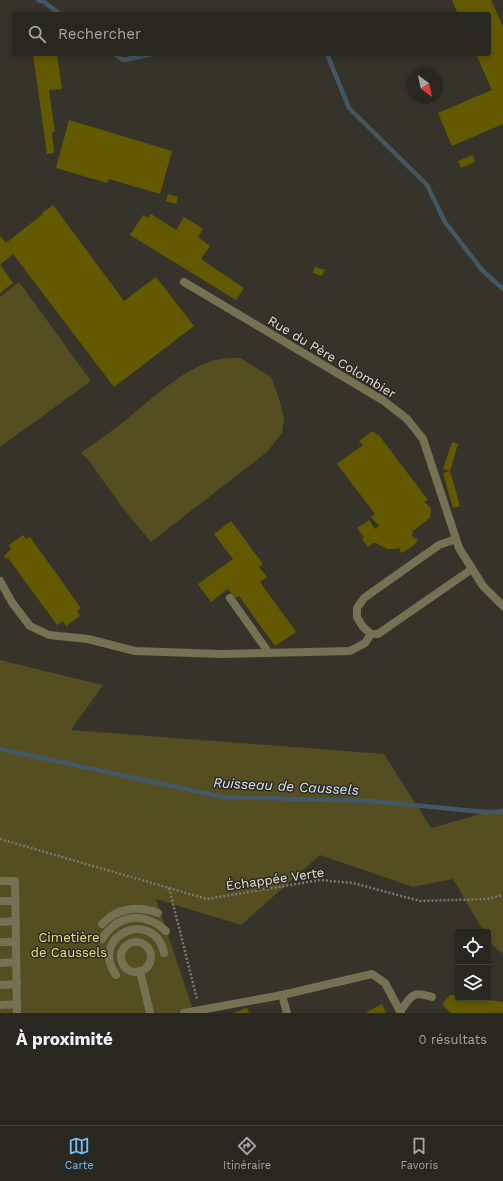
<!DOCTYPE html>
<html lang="fr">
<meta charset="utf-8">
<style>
body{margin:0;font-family:"Work Sans",sans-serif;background:#34332d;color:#f1f3f6}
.controls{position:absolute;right:12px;bottom:12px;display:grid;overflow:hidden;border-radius:4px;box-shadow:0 2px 6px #0003}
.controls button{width:36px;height:36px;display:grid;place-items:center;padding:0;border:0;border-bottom:1px solid #44443e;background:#282720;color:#f1f3f6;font:20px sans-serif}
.compass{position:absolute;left:407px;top:68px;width:36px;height:36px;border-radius:50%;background:#282720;box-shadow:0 2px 6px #0003;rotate:147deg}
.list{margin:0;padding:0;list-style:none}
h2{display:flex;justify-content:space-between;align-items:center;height:52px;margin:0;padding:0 16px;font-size:17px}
h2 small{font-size:13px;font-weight:400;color:#a5a5a5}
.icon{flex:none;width:22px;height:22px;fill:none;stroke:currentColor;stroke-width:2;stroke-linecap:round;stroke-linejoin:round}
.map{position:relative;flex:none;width:503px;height:1013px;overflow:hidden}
.search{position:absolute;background:#282720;box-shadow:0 2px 6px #0003;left:12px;right:12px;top:12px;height:44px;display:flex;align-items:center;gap:10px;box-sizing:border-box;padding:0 14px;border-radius:4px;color:#a5a5a5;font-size:15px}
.sheet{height:112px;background:#282720}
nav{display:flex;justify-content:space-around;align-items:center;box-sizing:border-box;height:56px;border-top:1px solid #44443e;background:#282720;font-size:11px;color:#a5a5a5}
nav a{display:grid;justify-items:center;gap:2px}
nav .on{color:#78bff7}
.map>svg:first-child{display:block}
.green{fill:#544e20}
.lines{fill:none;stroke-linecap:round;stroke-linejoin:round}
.stream{stroke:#445765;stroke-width:4.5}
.building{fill:#635900}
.path{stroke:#7a7970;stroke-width:2.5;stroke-dasharray:2 2;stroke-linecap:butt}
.lane{stroke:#757153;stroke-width:8}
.street{stroke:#757153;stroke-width:8}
.labels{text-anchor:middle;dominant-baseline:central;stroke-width:3;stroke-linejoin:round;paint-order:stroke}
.street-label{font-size:13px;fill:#e1e1da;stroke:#2c2a21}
.park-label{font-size:13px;fill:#efe178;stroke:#2c2a21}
.water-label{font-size:14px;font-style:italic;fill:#d6e6f4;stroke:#2c2a21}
</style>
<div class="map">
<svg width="503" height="1013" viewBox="0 0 503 1013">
<rect width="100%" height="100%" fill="#36342a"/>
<!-- green -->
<g class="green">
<path d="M19,282L91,381L0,447V297Z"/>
<path d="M240,358L271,377L278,395L284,418L282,433L267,452L151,542L122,507L87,458L81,453C94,443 108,434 121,424C147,403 182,369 215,360C223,358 232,358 240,358Z"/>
<path d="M0,660L103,685L71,730L384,754L431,828L503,808V953C494,948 488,943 488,932H484L453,879L413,887L320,855L241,925L156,899L194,1013H0Z"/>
</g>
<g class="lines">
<!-- stream -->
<g class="stream">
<path d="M38,0L44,2L60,14"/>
<path d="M114,54L123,60L153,54"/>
<path d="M327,54L349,108L427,185L445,222L482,270L503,289"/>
<path d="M0,749L223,797L370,801L485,812H503"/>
</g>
</g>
<!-- building -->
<g class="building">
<path d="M452,0H491L503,27V124L452,146L438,113L492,90L476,54H489V14H458Z"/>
<path d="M33,54H57L62,89L49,90L55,132H52L54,153L47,154Z"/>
<path d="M69,120L172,151L160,194L109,179L107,183L56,168Z"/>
<path d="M473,155L475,162L461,168L458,161Z"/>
<path d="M168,194L178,197L176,204L166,201Z"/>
<path d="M53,205L124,301L156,277L194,326L114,387L13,254L0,265V235L6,243L43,214L42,213Z"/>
<path d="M151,214L176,230L184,217L203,229L198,237L210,246L201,259L244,288L236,300L130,235L143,215L148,218Z"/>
<path d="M0,265L13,283L0,293Z"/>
<path d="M315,267L325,270L322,276L313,273Z"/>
<path d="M373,431L376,435L378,434L428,500L424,502L431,508L430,518L413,531L412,536L418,540L412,547L401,553L399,547L398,549H387L376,543H373L368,547L362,539L364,537L357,528L362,525L369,520L375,529L379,526L371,517L375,514L337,464L363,445L359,441Z"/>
<path d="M452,442L458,444L450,471L460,506L453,508L443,473L450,471L443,469Z"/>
<path d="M231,521L263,564L259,567L267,577L260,582L296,632L275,646L239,596L235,598L228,589L211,602L198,584L233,559L214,534Z"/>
<path d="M23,535L26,539L30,537L81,608L77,611L80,616L66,626L63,621L57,625L8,558L6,559L4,556L11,549L9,545Z"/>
<path d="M450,995L458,996V998H471L503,1002V1013H451L442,1004Z"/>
<path d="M382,1004L386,1013H365Z"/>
<path d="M247,1008L249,1013H233Z"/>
</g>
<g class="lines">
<!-- path -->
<g class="path">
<path d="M0,839L207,899L320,880L353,883L420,901L487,899L503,895"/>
<path d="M169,888L197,999"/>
</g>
<!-- lane -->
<g class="lane">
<path d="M456,539L439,545L364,598L357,608V617L363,627L371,634H378L472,569"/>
<path d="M0,581L13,604L30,626L49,635L88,639L135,651L221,654L350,651L365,643L371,634"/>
<path d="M230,598L269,653"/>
<path d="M0,881H15L17,1013"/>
<path d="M0,901H15"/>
<path d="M0,922L16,921"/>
<path d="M102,924C117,908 138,905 158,913"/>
<path d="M102,939C118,914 144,911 166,931"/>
<circle cx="136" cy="957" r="15"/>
<path d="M0,942H16"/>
<path d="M0,963L16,962"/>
<path d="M140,971L150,1013"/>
<path d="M116,975C88,935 154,907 164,953"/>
<path d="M0,985L17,984"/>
<path d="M282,995L287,1013"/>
<path d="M0,1005L17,1004"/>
<path d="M400,1011C412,996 412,990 432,997"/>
<path d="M184,1013L282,995L372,974L385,983L401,1013"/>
</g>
<!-- street -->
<path class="street" d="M184,282L384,401L407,419L423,439L459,548L483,586L503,606"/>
</g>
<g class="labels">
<!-- street labels -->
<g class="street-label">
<text transform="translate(332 357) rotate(31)">Rue du Père Colombier</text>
<text transform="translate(275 879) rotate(-8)">Échappée Verte</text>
</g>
<!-- park labels -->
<g class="park-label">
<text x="69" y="937">Cimetière<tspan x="69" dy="15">de Caussels</tspan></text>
</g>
<!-- water labels -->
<g class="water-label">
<text transform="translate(286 786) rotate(3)">Ruisseau de Caussels</text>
</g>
</g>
</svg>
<div class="controls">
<button><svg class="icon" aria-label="locate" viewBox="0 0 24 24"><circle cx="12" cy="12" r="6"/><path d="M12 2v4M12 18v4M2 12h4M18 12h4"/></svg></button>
<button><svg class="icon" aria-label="layers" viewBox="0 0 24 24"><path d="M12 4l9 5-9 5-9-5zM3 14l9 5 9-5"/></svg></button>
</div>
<svg class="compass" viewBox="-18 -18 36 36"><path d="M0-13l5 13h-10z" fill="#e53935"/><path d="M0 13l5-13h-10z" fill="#a5a5a5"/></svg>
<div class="search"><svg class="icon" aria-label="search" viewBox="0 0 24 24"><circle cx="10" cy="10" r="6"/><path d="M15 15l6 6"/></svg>Rechercher</div>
</div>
<section class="sheet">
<h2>À proximité<small>0 résultats</small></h2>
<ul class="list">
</ul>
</section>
<nav>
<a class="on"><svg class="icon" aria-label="map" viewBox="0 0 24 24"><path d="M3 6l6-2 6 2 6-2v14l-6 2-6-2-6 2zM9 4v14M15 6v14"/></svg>Carte</a>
<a><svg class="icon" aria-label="directions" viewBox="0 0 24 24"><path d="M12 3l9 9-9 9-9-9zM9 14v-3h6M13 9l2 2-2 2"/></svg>Itinéraire</a>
<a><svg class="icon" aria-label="saved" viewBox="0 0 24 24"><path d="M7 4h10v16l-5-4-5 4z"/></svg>Favoris</a>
</nav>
